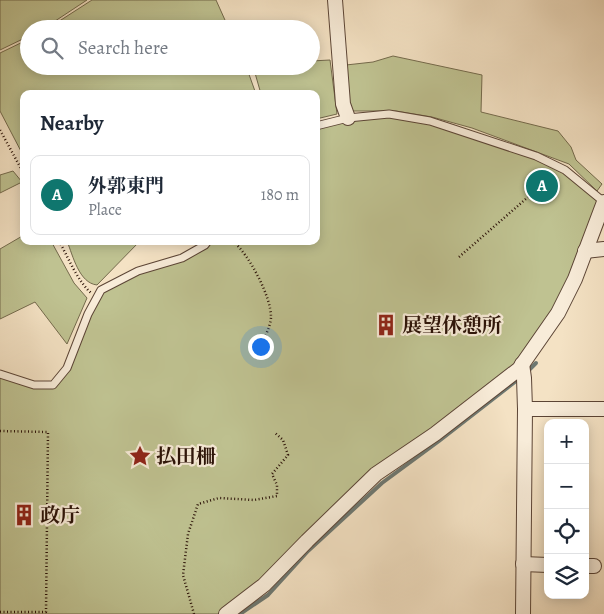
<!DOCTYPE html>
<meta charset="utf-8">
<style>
body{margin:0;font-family:Alegreya,"Noto Serif JP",serif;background:#f2f2f3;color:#1f2937}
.controls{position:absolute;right:15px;bottom:15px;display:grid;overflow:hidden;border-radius:10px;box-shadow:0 2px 12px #0003}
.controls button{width:45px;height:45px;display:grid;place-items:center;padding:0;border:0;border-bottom:1px solid #e0e1e3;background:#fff;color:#1f2937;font:25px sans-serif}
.you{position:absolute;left:260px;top:346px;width:18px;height:18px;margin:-12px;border:4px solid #fff;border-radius:50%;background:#1a73e8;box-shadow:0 0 0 8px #1a73e833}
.badge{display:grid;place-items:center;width:32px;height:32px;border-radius:50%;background:#0f766e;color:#fff;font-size:16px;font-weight:700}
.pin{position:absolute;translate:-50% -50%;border:2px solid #fff;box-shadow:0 1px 5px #0006}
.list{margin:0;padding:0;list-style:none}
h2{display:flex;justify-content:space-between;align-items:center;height:65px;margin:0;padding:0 20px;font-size:21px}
h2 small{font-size:16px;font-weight:400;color:#747a83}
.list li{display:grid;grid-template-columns:32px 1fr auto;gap:15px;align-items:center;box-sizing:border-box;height:80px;margin:0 10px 10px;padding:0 10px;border:1px solid #e0e1e3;border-radius:10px}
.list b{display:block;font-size:19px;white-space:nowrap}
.list p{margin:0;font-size:16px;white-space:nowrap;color:#747a83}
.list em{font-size:16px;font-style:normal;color:#747a83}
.icon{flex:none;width:28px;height:28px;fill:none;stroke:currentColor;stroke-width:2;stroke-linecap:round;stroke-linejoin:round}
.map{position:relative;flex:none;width:604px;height:614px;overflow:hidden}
.search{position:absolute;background:#fff;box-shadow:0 2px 12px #0003;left:20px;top:20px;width:300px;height:55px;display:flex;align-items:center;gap:12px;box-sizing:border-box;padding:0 18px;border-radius:28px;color:#747a83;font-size:19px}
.panel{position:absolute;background:#fff;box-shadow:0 2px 12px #0003;left:20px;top:90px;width:300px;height:155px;border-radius:10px}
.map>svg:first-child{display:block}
.green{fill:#bfc291;stroke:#746a4c}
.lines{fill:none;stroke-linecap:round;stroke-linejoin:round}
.stream{stroke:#6e7871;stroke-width:4}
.service-casing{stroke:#5c4536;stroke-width:9}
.minor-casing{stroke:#5c4536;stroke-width:16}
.path{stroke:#2a1107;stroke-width:2.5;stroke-dasharray:1 2.5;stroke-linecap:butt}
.service{stroke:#f8ecd9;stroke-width:7}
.minor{stroke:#f8ecd9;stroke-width:14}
.labels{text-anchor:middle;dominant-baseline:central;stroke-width:4.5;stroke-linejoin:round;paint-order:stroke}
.poi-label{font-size:20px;font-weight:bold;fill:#2a1107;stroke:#f8ecd9;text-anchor:start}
</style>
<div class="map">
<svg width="604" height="614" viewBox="0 0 604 614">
<rect width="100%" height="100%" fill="#f4e2c4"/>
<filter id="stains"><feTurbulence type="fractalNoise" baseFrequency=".004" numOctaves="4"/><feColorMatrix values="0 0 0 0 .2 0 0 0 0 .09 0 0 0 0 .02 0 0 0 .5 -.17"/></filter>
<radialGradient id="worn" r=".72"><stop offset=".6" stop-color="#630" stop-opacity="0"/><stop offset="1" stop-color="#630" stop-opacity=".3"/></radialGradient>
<!-- green -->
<g class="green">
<path d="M0,0H87L43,29H29V36L0,50Z"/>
<path d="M92,0H216L229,29H47Z"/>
<path d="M29,39V66H246L256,94H24V157L0,111V53Z"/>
<path d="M393,56L482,75L481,112L558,131L571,147L576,160L602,184L597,191L569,164L472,128L432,117L396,111H351L347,104L346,65L373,62Z"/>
<path d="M330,60L337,114L316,119V94H261L253,66H311V61Z"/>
<path d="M389,114L430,121L565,170L604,202L575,279L522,364L376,474L226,614H0V374L34,385H53L67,368L101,290L138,271L182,258L208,241H316V126Z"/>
<path d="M13,171L22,182L0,193V175Z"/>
<path d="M24,235V241H51L74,283L87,298L67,344L35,302L0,319V249Z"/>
<path d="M67,241H140L97,285C79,283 73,256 67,241Z"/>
</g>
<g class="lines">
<!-- stream -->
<g class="stream">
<path d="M527,372L536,363"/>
<path d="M240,614L268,595L308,551L382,483L439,441L520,378"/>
</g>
<!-- service casing -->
<g class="service-casing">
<g id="service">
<path d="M316,126L348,118L389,114L430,121L536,156L565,170L604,202"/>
<path d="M0,374L34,385H53L67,368L88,314L101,290L138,271L182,258L205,245L208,241"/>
</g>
</g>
<!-- minor casing -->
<g class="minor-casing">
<g id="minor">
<path d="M335,0L343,104L348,118"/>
<path d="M585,251L604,249"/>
<path d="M522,364L524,378L525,409L523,614"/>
<path d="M525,409H604"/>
<path d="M523,564L548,565"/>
<path d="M585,566H594"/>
<path d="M226,614L264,585L307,541L376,474L435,434L519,369L558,313L575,279L604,202"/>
</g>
</g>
<!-- path -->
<g class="path">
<path d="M0,130L24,174"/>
<path d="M59,241C69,259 77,280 91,293"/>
<path d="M233,241C249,255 271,296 271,317C271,327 260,347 256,357"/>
<path d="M459,257L535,191L556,176"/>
<path d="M0,431L48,432L46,612H0"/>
<path d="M194,614L183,575L188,534L198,504L219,498L254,500L277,496V485L272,474L288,455L283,440L274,432"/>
</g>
<!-- service -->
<use href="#service" class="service"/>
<!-- minor -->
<use href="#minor" class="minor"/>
</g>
<!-- icons -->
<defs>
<g id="building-bare" transform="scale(1.725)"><path d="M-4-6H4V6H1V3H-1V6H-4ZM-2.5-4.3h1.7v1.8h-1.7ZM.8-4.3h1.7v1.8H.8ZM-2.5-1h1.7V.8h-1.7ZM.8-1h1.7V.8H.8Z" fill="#8f2418" stroke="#f8ecd9" stroke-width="2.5" paint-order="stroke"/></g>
<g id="sight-bare" transform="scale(1.725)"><path d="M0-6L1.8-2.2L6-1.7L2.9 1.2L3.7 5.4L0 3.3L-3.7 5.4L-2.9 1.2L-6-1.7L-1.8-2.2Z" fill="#8f2418" stroke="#f8ecd9" stroke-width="2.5" paint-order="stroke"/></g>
</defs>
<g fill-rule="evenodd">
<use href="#building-bare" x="386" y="325"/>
<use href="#sight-bare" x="140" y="456"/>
<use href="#building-bare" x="24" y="515"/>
</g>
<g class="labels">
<!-- poi labels -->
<g class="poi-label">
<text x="402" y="325">展望休憩所</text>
<text x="156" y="456">払田柵</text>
<text x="40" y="515">政庁</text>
</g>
</g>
<rect width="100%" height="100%" filter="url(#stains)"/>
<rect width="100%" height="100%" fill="url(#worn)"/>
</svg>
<div class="controls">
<button>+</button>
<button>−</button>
<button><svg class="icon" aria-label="locate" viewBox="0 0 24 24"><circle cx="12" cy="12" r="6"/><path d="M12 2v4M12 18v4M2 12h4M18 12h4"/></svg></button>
<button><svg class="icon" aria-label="layers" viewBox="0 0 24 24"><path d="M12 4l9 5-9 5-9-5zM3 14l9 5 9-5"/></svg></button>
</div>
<div class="you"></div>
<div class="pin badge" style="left:542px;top:186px">A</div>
<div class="search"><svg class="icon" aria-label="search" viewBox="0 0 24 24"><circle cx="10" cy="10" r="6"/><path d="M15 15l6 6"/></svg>Search here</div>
<section class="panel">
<h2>Nearby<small></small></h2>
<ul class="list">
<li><span class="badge">A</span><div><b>外郭東門</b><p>Place</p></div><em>180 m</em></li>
</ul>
</section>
</div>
